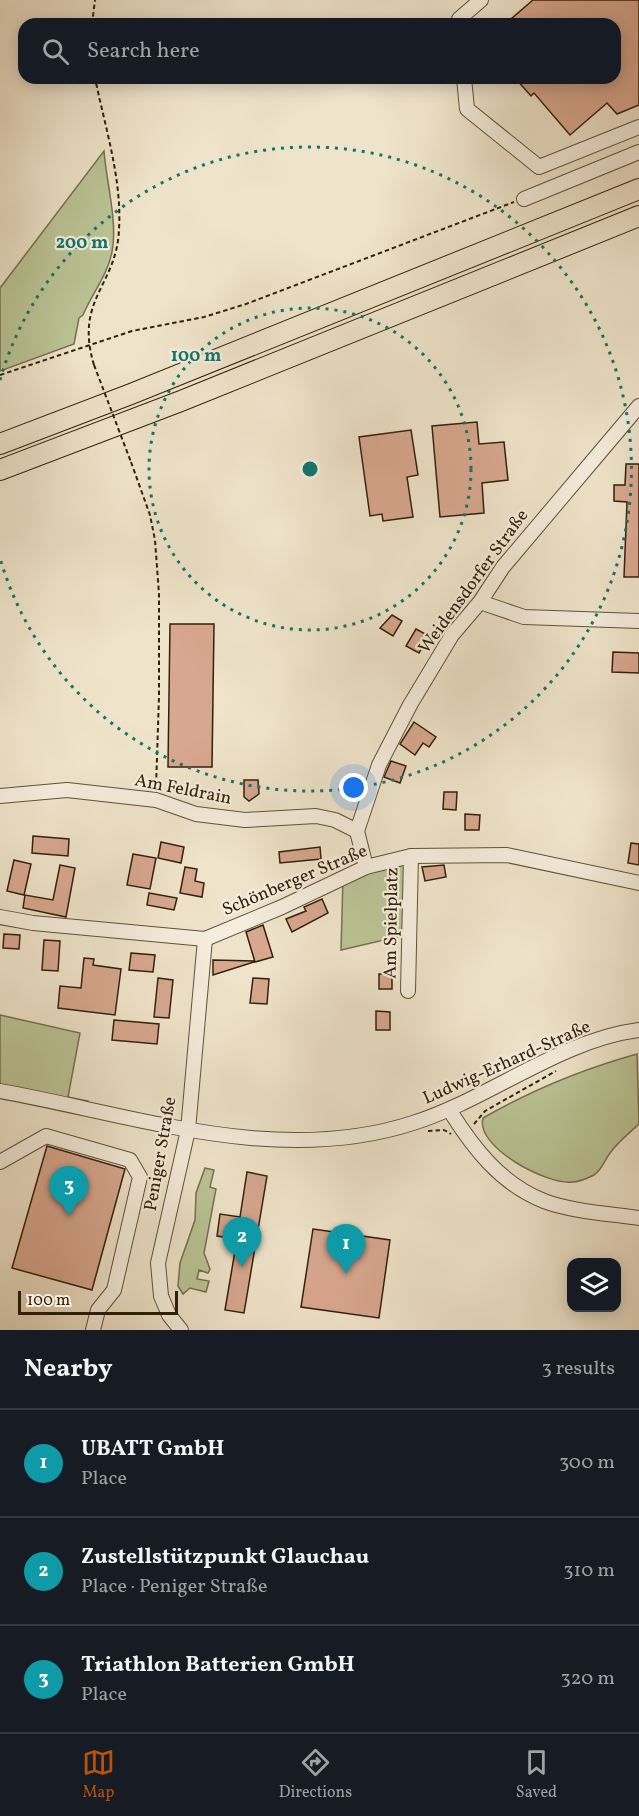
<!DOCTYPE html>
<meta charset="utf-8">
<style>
body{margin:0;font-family:Vollkorn,serif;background:#20242c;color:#f1f3f6}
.controls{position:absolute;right:18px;bottom:18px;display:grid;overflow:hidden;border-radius:12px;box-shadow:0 3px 15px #0003}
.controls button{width:54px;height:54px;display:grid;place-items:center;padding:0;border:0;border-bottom:2px solid #363941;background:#171b24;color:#f1f3f6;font:30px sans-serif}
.scale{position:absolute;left:18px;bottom:15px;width:160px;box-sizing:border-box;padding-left:6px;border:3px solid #31210b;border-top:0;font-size:16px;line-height:21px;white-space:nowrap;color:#31210b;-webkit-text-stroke:4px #f5eddd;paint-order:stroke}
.you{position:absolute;left:354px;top:788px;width:21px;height:21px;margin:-15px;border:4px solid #fff;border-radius:50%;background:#1a73e8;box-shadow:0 0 0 9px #1a73e833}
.badge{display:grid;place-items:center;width:39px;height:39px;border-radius:50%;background:#b45309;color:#fff;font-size:20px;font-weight:700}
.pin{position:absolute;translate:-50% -50px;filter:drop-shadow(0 2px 3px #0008)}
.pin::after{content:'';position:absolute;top:32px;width:21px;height:18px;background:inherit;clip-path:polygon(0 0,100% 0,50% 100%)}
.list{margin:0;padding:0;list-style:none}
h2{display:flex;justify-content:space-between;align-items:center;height:78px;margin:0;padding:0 24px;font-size:26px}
h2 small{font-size:20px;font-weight:400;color:#9ea1a6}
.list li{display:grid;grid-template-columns:39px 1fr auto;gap:18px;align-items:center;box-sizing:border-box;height:108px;padding:0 24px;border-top:2px solid #363941}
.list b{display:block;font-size:22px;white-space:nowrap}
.list p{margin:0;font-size:20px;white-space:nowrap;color:#9ea1a6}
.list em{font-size:20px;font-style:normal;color:#9ea1a6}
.icon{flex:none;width:33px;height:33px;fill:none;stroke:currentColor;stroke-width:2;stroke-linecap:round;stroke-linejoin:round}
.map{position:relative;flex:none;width:639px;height:1330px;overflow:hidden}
.search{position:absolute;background:#171b24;box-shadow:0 3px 15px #0003;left:18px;right:18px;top:18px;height:66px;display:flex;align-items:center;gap:15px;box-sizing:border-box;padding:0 21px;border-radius:18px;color:#9ea1a6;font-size:22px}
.sheet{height:402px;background:#171b24}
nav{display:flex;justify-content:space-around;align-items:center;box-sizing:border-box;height:84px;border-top:2px solid #363941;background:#171b24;font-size:16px;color:#9ea1a6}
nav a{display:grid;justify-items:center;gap:3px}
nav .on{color:#b45309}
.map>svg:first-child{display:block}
.green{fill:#bbc496;stroke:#767250;stroke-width:1.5}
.building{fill:#d8a78f;stroke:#31210b;stroke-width:1.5}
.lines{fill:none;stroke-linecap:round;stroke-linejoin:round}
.minor-casing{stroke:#60523b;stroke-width:16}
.highway-casing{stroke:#31210b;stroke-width:22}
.path{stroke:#31210b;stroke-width:2;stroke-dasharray:4.5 3;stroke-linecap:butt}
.minor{stroke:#f5eddd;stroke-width:14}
.highway{stroke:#efe4cb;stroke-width:20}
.path-bridge{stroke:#31210b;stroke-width:2;stroke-dasharray:4.5 3;stroke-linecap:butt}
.ring{fill:none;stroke:#0f766e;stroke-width:3;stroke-dasharray:3 6}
.labels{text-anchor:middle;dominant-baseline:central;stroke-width:4.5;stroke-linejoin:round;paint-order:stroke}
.street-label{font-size:18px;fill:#31210b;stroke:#f5eddd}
.centre{fill:#0f766e;stroke:#f5eddd;stroke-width:3}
.ring-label{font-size:18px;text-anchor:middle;font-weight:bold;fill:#0f766e;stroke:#f5eddd;stroke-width:4.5;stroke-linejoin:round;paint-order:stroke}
</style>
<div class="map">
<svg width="639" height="1330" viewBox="0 0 639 1330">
<rect width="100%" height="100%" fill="#efe4cb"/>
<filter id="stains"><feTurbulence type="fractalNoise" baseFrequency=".00333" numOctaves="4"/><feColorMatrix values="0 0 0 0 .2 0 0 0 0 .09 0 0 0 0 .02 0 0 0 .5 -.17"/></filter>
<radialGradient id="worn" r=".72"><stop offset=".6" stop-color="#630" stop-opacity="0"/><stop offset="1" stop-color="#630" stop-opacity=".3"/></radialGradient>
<!-- green -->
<g class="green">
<path d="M104,151C106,181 118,222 112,252C108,274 92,294 83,315L79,318L74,344L0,371V288Z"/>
<path d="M411,856L410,934L341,950L343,878Z"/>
<path d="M0,1015L80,1033L68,1097L88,1101L87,1104L0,1087Z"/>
<path d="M637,1054L639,1124C629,1133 618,1142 610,1153C604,1161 602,1170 594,1175C588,1178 579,1182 572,1182C547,1185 475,1147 483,1118C532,1090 583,1069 637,1054Z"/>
<path d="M205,1168L214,1170L210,1187L216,1189L204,1253L210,1269L208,1273L199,1270L197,1279L209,1281L206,1292L190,1288L183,1294L178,1286L180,1263L195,1220L196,1193Z"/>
</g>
<!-- building -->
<g class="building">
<path d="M533,0H639V105L617,114L607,103L570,135L534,93L531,96L515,78H615V24H505Z"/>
<path d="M477,422L479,444L504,442L508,480L482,483L484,513L440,517L432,426Z"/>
<path d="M411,430L418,475L407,477L413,517L383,521L382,514L370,516L359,437Z"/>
<path d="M626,464H639V577H624L627,502L614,501V485H625Z"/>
<path d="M392,615L402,621L393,636L380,628Z"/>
<path d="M170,624H214L212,767H168Z"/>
<path d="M416,629L429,636L419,653L406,646Z"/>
<path d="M613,652L639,653V673L612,672Z"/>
<path d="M414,722L436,737L429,747L423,743L415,755L400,744Z"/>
<path d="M391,761L406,766L400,783L384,777Z"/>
<path d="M244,780H258L259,794L249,801L244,797Z"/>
<path d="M444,792H457L456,810L443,809Z"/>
<path d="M465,814L480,815L479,830H465Z"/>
<path d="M33,836L69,839L68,856L32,853Z"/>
<path d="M161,842L184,847L181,863L158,858Z"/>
<path d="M631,843L639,844V865L628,863Z"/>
<path d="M320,847L321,859L280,863L279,852Z"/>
<path d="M133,854L156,858L150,889L127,885Z"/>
<path d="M14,860L31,864L24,895L7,891Z"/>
<path d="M60,865L75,868L66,917L23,908L25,895L53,900Z"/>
<path d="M444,865L446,877L425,881L422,867Z"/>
<path d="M185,867L197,869L195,881L204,883L202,897L180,893Z"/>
<path d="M149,893L177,898L174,910L147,905Z"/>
<path d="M322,899L328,913L292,932L286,919L306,911L304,907Z"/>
<path d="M263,925L273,957L255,962L246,932Z"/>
<path d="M4,934L20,935L19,949L3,948Z"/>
<path d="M44,940L60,941L58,971L42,970Z"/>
<path d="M131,953L155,955L153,972L129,970Z"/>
<path d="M84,958L94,959L93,965L121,969L115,1015L58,1008L60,986L81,988Z"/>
<path d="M213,960L254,961V962L213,975Z"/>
<rect x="379" y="974" width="13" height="15"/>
<path d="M158,978L173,980L169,1018L154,1017Z"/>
<path d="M253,978L269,979L267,1004L250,1003Z"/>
<path d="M376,1011L390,1012V1030H376Z"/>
<path d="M114,1020L159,1024L157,1044L112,1040Z"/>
<path d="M47,1146L125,1169L92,1290L12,1268Z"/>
<path d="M247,1172L267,1176L244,1313L225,1310L237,1239L217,1236L220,1214L240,1217Z"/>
<path d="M313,1229L390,1240L379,1318L301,1307Z"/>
</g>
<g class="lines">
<!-- minor casing -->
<g class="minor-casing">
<g id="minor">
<path d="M459,24V19L481,0"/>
<path d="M464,78L467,109L539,167L639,127"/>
<path d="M524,199L639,152"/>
<path d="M480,602L524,617L639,621"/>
<path d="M0,796L67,790L156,800L196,814L245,820L316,816L335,820L357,831"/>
<path d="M366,867L357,831L379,765L410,705L452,635L480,602L503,567L639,406"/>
<path d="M0,917L33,923L205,939L282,907L366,867L411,856L507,855L639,883"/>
<path d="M408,991L411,856"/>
<path d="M0,1091C134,1115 277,1167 413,1123C489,1099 560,1040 639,1030"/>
<path d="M450,1111C474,1149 501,1184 544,1201C569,1211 612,1214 639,1218"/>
<path d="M0,1162L46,1136L130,1160L140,1177L114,1290L98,1310L93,1330"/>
<path d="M181,1330L169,1315L161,1296L158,1263L188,1130L205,939"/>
</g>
</g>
<!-- highway casing -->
<g class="highway-casing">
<g id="highway">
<path d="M0,444L131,394L639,189"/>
<path d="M0,470L181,401L639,216"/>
</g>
</g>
<!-- path -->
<g class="path">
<path d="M92,24L95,0"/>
<path d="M94,365C74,299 117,286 119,229C122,179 105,127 95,78"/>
<path d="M0,375L132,331L204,317L246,304L514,202"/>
<path d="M131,462L150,515L155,540L159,594V696L156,788"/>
<path d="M474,1124L485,1111L556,1071"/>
<path d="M428,1131L444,1130L451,1134"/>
</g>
<!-- minor -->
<use href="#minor" class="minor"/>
<!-- highway -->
<use href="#highway" class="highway"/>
<!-- path-bridge -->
<path class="path-bridge" d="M94,365L131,462"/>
</g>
<!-- distance rings -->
<g class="ring">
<circle cx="310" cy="469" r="161"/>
<path d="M0 380A322 322 0 1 1 0 558"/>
</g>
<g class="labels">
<!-- street labels -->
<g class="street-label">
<text transform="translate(474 582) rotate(-54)">Weidensdorfer Straße</text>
<text transform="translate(183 790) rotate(11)">Am Feldrain</text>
<text transform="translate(295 881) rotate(-23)">Schönberger Straße</text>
<text transform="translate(392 923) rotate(-89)">Am Spielplatz</text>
<text transform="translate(507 1063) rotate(-24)">Ludwig-Erhard-Straße</text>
<text transform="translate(161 1154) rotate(-80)">Peniger Straße</text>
</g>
</g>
<circle cx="310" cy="469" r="9" class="centre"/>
<g class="ring-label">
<text x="82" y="248">200 m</text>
<text x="196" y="361">100 m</text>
</g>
<rect width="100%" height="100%" filter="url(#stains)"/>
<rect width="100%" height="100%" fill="url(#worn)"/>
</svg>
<div class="controls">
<button><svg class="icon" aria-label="layers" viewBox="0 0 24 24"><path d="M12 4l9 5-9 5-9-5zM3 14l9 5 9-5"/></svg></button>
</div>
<div class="scale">100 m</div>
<div class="you"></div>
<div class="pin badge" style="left:346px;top:1274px;background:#0f9aa8">1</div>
<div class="pin badge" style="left:242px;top:1267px;background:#0f9aa8">2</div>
<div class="pin badge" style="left:69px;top:1216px;background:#0f9aa8">3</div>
<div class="search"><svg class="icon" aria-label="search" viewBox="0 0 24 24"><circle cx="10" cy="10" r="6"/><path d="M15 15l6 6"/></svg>Search here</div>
</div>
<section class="sheet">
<h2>Nearby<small>3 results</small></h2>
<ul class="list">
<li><span class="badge" style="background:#0f9aa8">1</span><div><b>UBATT GmbH</b><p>Place</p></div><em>300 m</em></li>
<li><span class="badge" style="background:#0f9aa8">2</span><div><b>Zustellstützpunkt Glauchau</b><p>Place · Peniger Straße</p></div><em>310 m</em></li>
<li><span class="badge" style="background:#0f9aa8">3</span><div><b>Triathlon Batterien GmbH</b><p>Place</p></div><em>320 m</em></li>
</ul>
</section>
<nav>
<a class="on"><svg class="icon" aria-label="map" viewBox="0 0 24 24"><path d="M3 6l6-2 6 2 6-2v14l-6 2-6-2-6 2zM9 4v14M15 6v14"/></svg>Map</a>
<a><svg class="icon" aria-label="directions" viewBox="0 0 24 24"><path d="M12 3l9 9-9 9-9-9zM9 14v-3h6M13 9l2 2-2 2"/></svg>Directions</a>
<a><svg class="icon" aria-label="saved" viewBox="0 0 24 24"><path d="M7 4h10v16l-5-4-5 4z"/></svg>Saved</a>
</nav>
